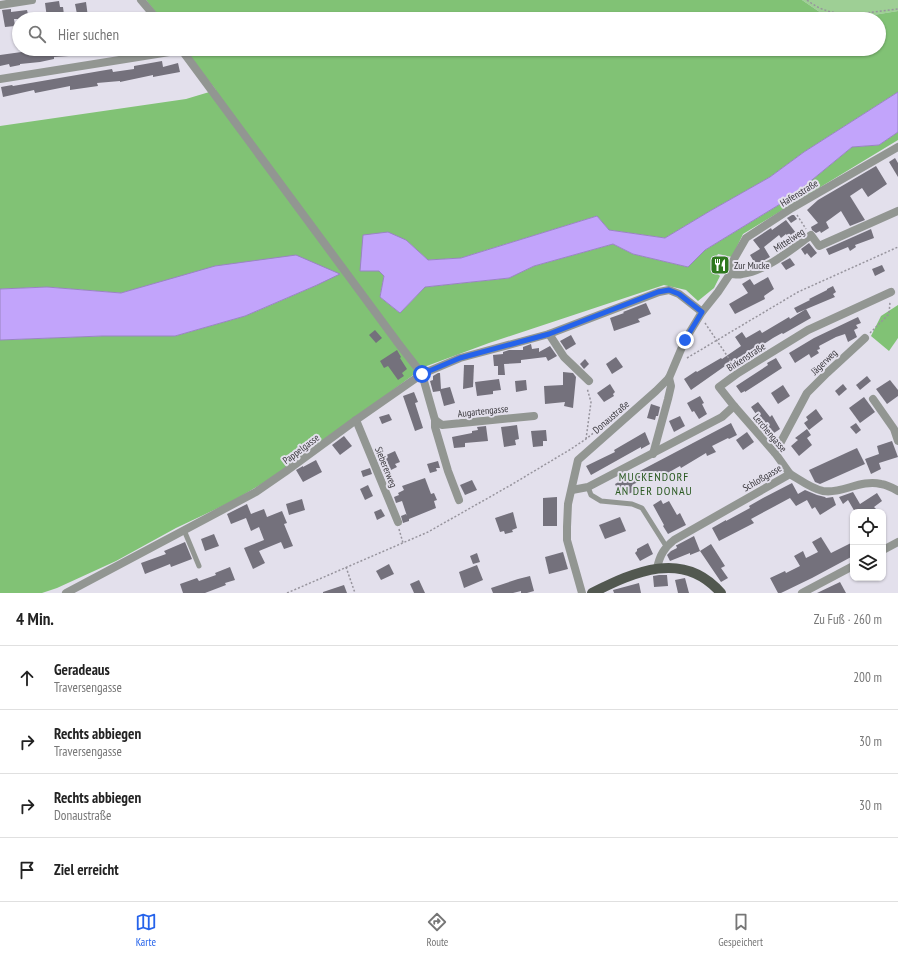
<!DOCTYPE html>
<html lang="de">
<meta charset="utf-8">
<style>
body{margin:0;font-family:"PT Sans Narrow",sans-serif;background:#f6f6f6;color:#222}
.controls{position:absolute;right:12px;bottom:12px;display:grid;overflow:hidden;border-radius:8px;box-shadow:0 1px 3px #0004}
.controls button{width:36px;height:36px;display:grid;place-items:center;padding:0;border:0;border-bottom:1px solid #e0e0e0;background:#fff;color:#222;font:20px sans-serif}
.stop{position:absolute;width:12px;height:12px;margin:-9px;border:3px solid #2563eb;border-radius:50%;background:#fff}
.stop.end{background:#2563eb;border-color:#fff;box-shadow:0 1px 4px #0008}
.list{margin:0;padding:0;list-style:none}
h2{display:flex;justify-content:space-between;align-items:center;height:52px;margin:0;padding:0 16px;font-size:17px}
h2 small{font-size:13px;font-weight:400;color:#767676}
.list li{display:grid;grid-template-columns:26px 1fr auto;gap:12px;align-items:center;box-sizing:border-box;height:64px;padding:0 16px;border-top:1px solid #e0e0e0}
.list b{display:block;font-size:15px;white-space:nowrap}
.list p{margin:0;font-size:13px;white-space:nowrap;color:#767676}
.list em{font-size:13px;font-style:normal;color:#767676}
.icon{flex:none;width:22px;height:22px;fill:none;stroke:currentColor;stroke-width:2;stroke-linecap:round;stroke-linejoin:round}
.map{position:relative;flex:none;width:898px;height:593px;overflow:hidden}
.search{position:absolute;background:#fff;box-shadow:0 1px 3px #0004;left:12px;right:12px;top:12px;height:44px;display:flex;align-items:center;gap:10px;box-sizing:border-box;padding:0 14px;border-radius:22px;color:#767676;font-size:15px}
.sheet{height:308px;background:#fff}
nav{display:flex;justify-content:space-around;align-items:center;box-sizing:border-box;height:56px;border-top:1px solid #e0e0e0;background:#fff;font-size:11px;color:#767676}
nav a{display:grid;justify-items:center;gap:2px}
nav .on{color:#2563eb}
.map>svg:first-child{display:block}
.green{fill:#9ecf95}
.forest{fill:#81c275}
.water{fill:#c2a4fb;stroke:#9984c2}
.building{fill:#74717c}
.lines{fill:none;stroke-linecap:round;stroke-linejoin:round}
.path{stroke:#97949d;stroke-width:1.5;stroke-dasharray:2 2;stroke-linecap:butt}
.lane{stroke:#929692;stroke-width:5}
.street{stroke:#929692;stroke-width:8}
.primary{stroke:#525850;stroke-width:10}
.route{stroke:#2563eb;stroke-width:5}
.labels{text-anchor:middle;dominant-baseline:central;stroke-width:4;stroke-linejoin:round;paint-order:stroke}
.street-label{font-size:10px;fill:#3a383d;stroke:#e3e0ec}
.poi-label{font-size:10px;fill:#3a383d;stroke:#e3e0ec;text-anchor:start}
.quarter-label{font-size:12px;letter-spacing:1px;fill:#2b5a22;stroke:#e3e0ec}
</style>
<div class="map">
<svg width="898" height="593" viewBox="0 0 898 593">
<rect width="100%" height="100%" fill="#e3e0ec"/>
<!-- green -->
<path class="green" d="M802,0H898V11L861,17H827Z"/>
<!-- forest -->
<g class="forest">
<path d="M146,0H802L827,17H861L898,11V92L804,152L770,177L710,211L665,238L609,230L597,216L461,258L428,260L406,240L379,271L384,276L380,297L400,313L425,287L509,278L534,266L613,244L633,254L688,267L705,250L790,198L852,147L879,145L898,132V140L743,234L732,257L718,254C711,266 710,266 720,276L714,288L698,301L686,290L664,285L489,343L424,367L288,468L233,501L176,528L116,561L57,588L42,593H0V340L102,336H175L245,316L317,285L162,282L121,293L47,287L0,289V126L186,99L216,90L184,49H879V19H161Z"/>
<path d="M898,305V338L889,351L871,336L881,316Z"/>
</g>
<!-- water -->
<g class="water">
<path d="M898,92V132L879,145L852,147L790,198L705,250L688,267L633,254L613,244L534,266L509,278L425,287L400,313L380,297L384,276L379,271H360L363,235L388,232L406,240L428,260L461,258L597,216L609,230L665,238L710,211L770,177L804,152Z"/>
<path d="M296,255L340,274L317,285L245,316L175,336H102L0,340V289L47,287L121,293L215,266Z"/>
</g>
<!-- building -->
<g class="building">
<path d="M59,1L60,7H63L64,15H63V19L47,18L45,3Z"/>
<path d="M86,2L88,17L78,19L75,4Z"/>
<path d="M11,9V12L27,10L29,19H14L15,26L5,27L2,10Z"/>
<path d="M43,49H68L69,56L54,57V59L40,62L20,64V65L10,67L9,64L0,66V55Z"/>
<path d="M162,61L163,67L178,63L180,72L153,77V75L120,82V81L97,83L98,86L70,90V86L35,93L34,90L3,97L1,87L12,85L13,86L100,71L112,69L113,72L134,69V66Z"/>
<path d="M895,158L898,163V177L889,162Z"/>
<path d="M876,166L887,184L868,197L862,188L850,196L865,220L850,226L841,211L826,222L829,228L821,233L820,231L816,233L812,230L811,227L818,223L807,210L818,200Z"/>
<path d="M792,215H794L797,219L791,223L787,218Z"/>
<path d="M786,220L796,233L789,239L786,234L781,238L779,235L764,247L770,257L756,265L750,255L760,249L753,240L771,228L772,230Z"/>
<path d="M871,229L874,238L855,245L856,247L850,251L848,247L829,255L826,249Z"/>
<path d="M809,243L817,253L811,258L807,253L805,255L801,249Z"/>
<path d="M790,258L795,265L786,270L781,263Z"/>
<path d="M882,265L885,271L875,276L872,269Z"/>
<path d="M768,277L774,289L764,296L765,299L735,314L729,304L748,293L742,284L750,279L754,285Z"/>
<path d="M833,286L836,292L833,294L835,297L797,313L794,308L810,300L809,299L827,290V289Z"/>
<path d="M646,303L651,314L638,319L640,322L614,331L610,318L624,313L623,312Z"/>
<path d="M806,309L811,318L783,334L782,333L773,338L736,362L735,359L691,390L684,379L696,371L697,372L721,358L722,359L741,346L735,337L742,332L746,338L760,330L762,333L789,317L790,319Z"/>
<path d="M858,317L861,323L856,325L858,328L854,330L857,337L848,342L845,334L836,337L819,346L820,349L817,350L819,353L811,358L809,354L795,363L789,353L814,338Z"/>
<path d="M375,330L382,338L376,343L369,335Z"/>
<path d="M571,335L576,344L566,350L560,341Z"/>
<path d="M531,344L532,349L539,348V352L550,346L557,356L548,361L546,357L521,360V363L504,364L505,375H498V366H494L493,355L503,354V352L509,350H523V347Z"/>
<path d="M397,350L401,357L400,358L407,369L402,373L404,376L398,380L388,366L384,368L380,361Z"/>
<path d="M616,357L623,367L612,374L606,364Z"/>
<path d="M776,358L782,368L745,392V391L741,393L736,386L768,365L767,363Z"/>
<path d="M585,359L589,364L584,369L580,364Z"/>
<path d="M464,365H474L473,387L463,389Z"/>
<path d="M563,372L573,373L576,377L573,408L564,406L565,402L545,404L544,386L563,385Z"/>
<path d="M438,373H440L441,389L450,387L455,403L444,406L440,391L433,392L430,381L433,380V376Z"/>
<path d="M867,376L871,381L860,390L856,385Z"/>
<path d="M499,379L501,390L493,391V394L477,396L475,382Z"/>
<path d="M526,380L527,390L516,392L515,381Z"/>
<path d="M890,380L898,390V396L887,404L876,389Z"/>
<path d="M610,384L615,392L613,394L614,396L604,402L597,393Z"/>
<path d="M843,384L847,389L839,396L835,391Z"/>
<path d="M783,385L790,396L778,404L771,393Z"/>
<path d="M414,392L418,402L415,403L423,428L415,431L403,396Z"/>
<path d="M700,396L704,403L702,404L707,414L699,419L694,411L692,412L687,403Z"/>
<path d="M864,397L875,412L860,423L849,408Z"/>
<path d="M758,402L770,417L772,415L780,429L771,435L751,407Z"/>
<path d="M651,404L660,407L658,416H656L655,420L647,418Z"/>
<path d="M816,409L823,419L809,430L804,423L808,420L806,417Z"/>
<path d="M389,414L392,420L382,424L379,417Z"/>
<path d="M680,416L685,426L674,432L669,421Z"/>
<path d="M731,423L737,435L729,439L728,438L712,446L716,452L707,456L706,453L681,468L680,466L664,475L666,477L657,481L654,474L632,485L635,491L626,495L624,490L619,492L615,484Z"/>
<path d="M856,423L861,430L856,434L850,427Z"/>
<path d="M517,425L519,439L515,440L516,445L504,447L501,427Z"/>
<path d="M486,426L488,441L465,443V447L454,448L452,437L472,433V431L478,430L477,427Z"/>
<path d="M807,429L811,435L807,438L812,445L799,456L791,446L798,440L795,438Z"/>
<path d="M546,430L547,441H543V446L533,447L531,431Z"/>
<path d="M645,432L650,444L641,449V447L591,475L586,466L615,452L614,450Z"/>
<path d="M747,432L754,442L743,450L736,440Z"/>
<path d="M344,436L352,446L340,455L332,445Z"/>
<path d="M892,441L898,457L879,463L881,469L871,474L865,459L879,454L877,446Z"/>
<path d="M857,448L865,464L820,484L815,482L809,470Z"/>
<path d="M395,451L400,462L395,464L397,467L387,472L380,458Z"/>
<path d="M316,460L322,472L303,482L296,470L303,466V467Z"/>
<path d="M438,461L440,468H436L437,471L430,473L427,464Z"/>
<path d="M370,468L372,474L363,477L361,471Z"/>
<path d="M425,478L431,494L434,493L437,500L434,501L436,508L409,519V521L403,523L401,516L406,514L407,516L402,501L396,503L394,497L399,495L398,493L404,490L402,486Z"/>
<path d="M472,480L477,490L465,495L460,485Z"/>
<path d="M792,483L798,494L805,490L817,495L825,497L826,498L833,497L836,505L820,515L815,507L812,509L807,500L796,506L790,498L751,519L754,523L719,541L712,528L726,520V521L750,508L749,506L763,498Z"/>
<path d="M368,485L373,496L365,500L360,489Z"/>
<path d="M853,492L860,504L877,493L882,501L874,507L876,509L871,512H855L848,500L843,504L839,497Z"/>
<path d="M557,497V526H543V498Z"/>
<path d="M302,499L305,510L289,515L286,504Z"/>
<path d="M661,500L663,504L669,501L677,515L680,513L686,525L668,534L663,526L664,525L653,505Z"/>
<path d="M247,504L251,514L264,509L267,517L282,511L287,523L284,524L293,546L284,549L281,542L259,551L265,563L253,569L244,548L264,540L259,527L251,531L246,518L231,524L227,514Z"/>
<path d="M381,509L385,516L377,520L374,512Z"/>
<path d="M513,512L517,528L512,530L513,532L505,534L504,531L500,532L495,518Z"/>
<path d="M620,517L626,531L605,539L599,525Z"/>
<path d="M214,534L219,546L205,551L201,539Z"/>
<path d="M694,536L700,551L690,555V553L670,561L667,555L671,551L677,548L676,545H677Z"/>
<path d="M821,537L831,553L851,543L853,548V556L812,578L781,593H778L770,578L785,571L786,573L800,566L794,556L803,551L806,558L818,552L812,542Z"/>
<path d="M185,542L192,559L171,567L170,564L145,574L141,563L166,554L164,551Z"/>
<path d="M648,543L653,554L640,561L635,553L637,551V549Z"/>
<path d="M711,544L725,566L721,568L728,578L721,582L700,551Z"/>
<path d="M563,552L568,569L549,574L545,557Z"/>
<path d="M477,553L480,562L473,564L470,556Z"/>
<path d="M389,564L394,574L381,580L376,571Z"/>
<path d="M477,565L483,580L464,588L459,572Z"/>
<path d="M230,567L235,580L225,583L226,585L205,593H183L180,584L197,578L199,581L216,575L215,573Z"/>
<path d="M659,575H667L668,586L654,587L653,576Z"/>
<path d="M530,576L534,591L527,593H521V591L513,593H493L491,588L518,579Z"/>
<path d="M685,578L689,593H678L675,580Z"/>
<path d="M419,580L425,593H414L410,584Z"/>
<path d="M840,582L846,593H817Z"/>
<path d="M639,583L641,593H614L613,590Z"/>
<path d="M344,585L347,593H323V592Z"/>
</g>
<g class="lines">
<!-- path -->
<g class="path">
<path d="M807,0C834,22 866,12 898,9"/>
<path d="M797,215L806,229"/>
<path d="M705,323L734,366"/>
<path d="M870,333L889,314L890,302"/>
<path d="M687,358L798,292L898,247"/>
<path d="M586,439L591,402L587,388"/>
<path d="M399,529L403,543"/>
<path d="M346,567L355,593"/>
<path d="M287,593L428,532L511,485L571,449L586,439L613,417"/>
</g>
<!-- lane -->
<g class="lane">
<path d="M588,487L591,495L601,501L632,504L642,508L666,546"/>
<path d="M184,530L199,566"/>
</g>
<!-- street -->
<g class="street">
<path d="M141,0L157,19"/>
<path d="M0,5L32,0"/>
<path d="M181,49L398,343L422,374L435,420L442,425L534,416"/>
<path d="M0,79L182,50"/>
<path d="M730,274C734,274 738,275 742,274C766,271 792,249 811,235L819,246L898,211"/>
<path d="M549,334L564,357L589,381"/>
<path d="M873,399L894,429L898,441"/>
<path d="M734,406L775,453L790,474"/>
<path d="M356,420L398,522"/>
<path d="M435,420V427L448,471L459,500"/>
<path d="M775,453L807,393L827,373L865,338"/>
<path d="M653,454L668,399L671,386L669,378"/>
<path d="M572,490L588,487L722,417L734,406L719,387L738,373L808,330L891,292"/>
<path d="M883,550L898,542"/>
<path d="M657,568C660,555 664,548 674,540L790,474C800,480 812,489 823,491C842,494 861,479 881,484C887,485 893,488 898,491"/>
<path d="M66,593L256,492L285,472L356,420L422,374L460,358L549,334L659,292L669,290L679,294L702,312"/>
<path d="M582,593L567,540V527L568,504L578,460L656,391L669,378L685,340L702,312L718,292L730,274L734,259L746,238L792,208L898,147"/>
<path d="M802,593L853,566"/>
</g>
<!-- primary -->
<path class="primary" d="M592,593C634,572 683,549 721,593"/>
</g>
<g class="lines">
<!-- route -->
<path class="route" d="M422,374L460,358L549,334L658,292L669,290L679,294L702,312L685,340"/>
</g>
<!-- icons -->
<defs>
<g id="restaurant-square" transform="scale(1)"><rect x="-9" y="-9" width="18" height="18" rx="4" fill="#2e781e" stroke="#e3e0ec"/><path d="M-5-6h1v4h1v-4h1v4h1v-4h1v5L-1.5 .5V6h-2V.5L-5-1ZM5-6V6H3V1.5H1.5Q1.5-4 5-6Z" fill="#fff"/></g>
</defs>
<g fill-rule="evenodd">
<use href="#restaurant-square" x="720" y="265"/>
</g>
<g class="labels">
<!-- street labels -->
<g class="street-label">
<text transform="translate(799 193) rotate(-31)">Hafenstraße</text>
<text transform="translate(789 240) rotate(-33)">Mittelweg</text>
<text transform="translate(746 357) rotate(-33)">Birkenstraße</text>
<text transform="translate(824 362) rotate(-44)">Jägerweg</text>
<text transform="translate(483 411) rotate(-6)">Augartengasse</text>
<text transform="translate(611 417) rotate(-41)">Donaustraße</text>
<text transform="translate(770 433) rotate(50)">Lerchengasse</text>
<text transform="translate(301 449) rotate(-37)">Pappelgasse</text>
<text transform="translate(386 467) rotate(68)">Siebererweg</text>
<text transform="translate(762 478) rotate(-30)">Schloßgasse</text>
</g>
<!-- poi labels -->
<g class="poi-label">
<text x="734" y="265">Zur Mucke</text>
</g>
<!-- quarter labels -->
<g class="quarter-label">
<text x="654" y="476">MUCKENDORF<tspan x="654" dy="14">AN DER DONAU</tspan></text>
</g>
</g>
</svg>
<div class="controls">
<button><svg class="icon" aria-label="locate" viewBox="0 0 24 24"><circle cx="12" cy="12" r="6"/><path d="M12 2v4M12 18v4M2 12h4M18 12h4"/></svg></button>
<button><svg class="icon" aria-label="layers" viewBox="0 0 24 24"><path d="M12 4l9 5-9 5-9-5zM3 14l9 5 9-5"/></svg></button>
</div>
<div class="stop" style="left:422px;top:374px"></div>
<div class="stop end" style="left:685px;top:340px"></div>
<div class="search"><svg class="icon" aria-label="search" viewBox="0 0 24 24"><circle cx="10" cy="10" r="6"/><path d="M15 15l6 6"/></svg>Hier suchen</div>
</div>
<section class="sheet">
<h2>4 Min.<small>Zu Fuß · 260 m</small></h2>
<ul class="list">
<li><svg class="icon" aria-label="ahead" viewBox="0 0 24 24"><path d="M12 20V5M6 11l6-6 6 6"/></svg><div><b>Geradeaus</b><p>Traversengasse</p></div><em>200 m</em></li>
<li><svg class="icon" aria-label="right" viewBox="0 0 24 24"><path d="M7 20v-9h11M14 6l5 5-5 5"/></svg><div><b>Rechts abbiegen</b><p>Traversengasse</p></div><em>30 m</em></li>
<li><svg class="icon" aria-label="right" viewBox="0 0 24 24"><path d="M7 20v-9h11M14 6l5 5-5 5"/></svg><div><b>Rechts abbiegen</b><p>Donaustraße</p></div><em>30 m</em></li>
<li><svg class="icon" aria-label="arrive" viewBox="0 0 24 24"><path d="M6 21V4h12l-3 4 3 4H6"/></svg><div><b>Ziel erreicht</b></div></li>
</ul>
</section>
<nav>
<a class="on"><svg class="icon" aria-label="map" viewBox="0 0 24 24"><path d="M3 6l6-2 6 2 6-2v14l-6 2-6-2-6 2zM9 4v14M15 6v14"/></svg>Karte</a>
<a><svg class="icon" aria-label="directions" viewBox="0 0 24 24"><path d="M12 3l9 9-9 9-9-9zM9 14v-3h6M13 9l2 2-2 2"/></svg>Route</a>
<a><svg class="icon" aria-label="saved" viewBox="0 0 24 24"><path d="M7 4h10v16l-5-4-5 4z"/></svg>Gespeichert</a>
</nav>
